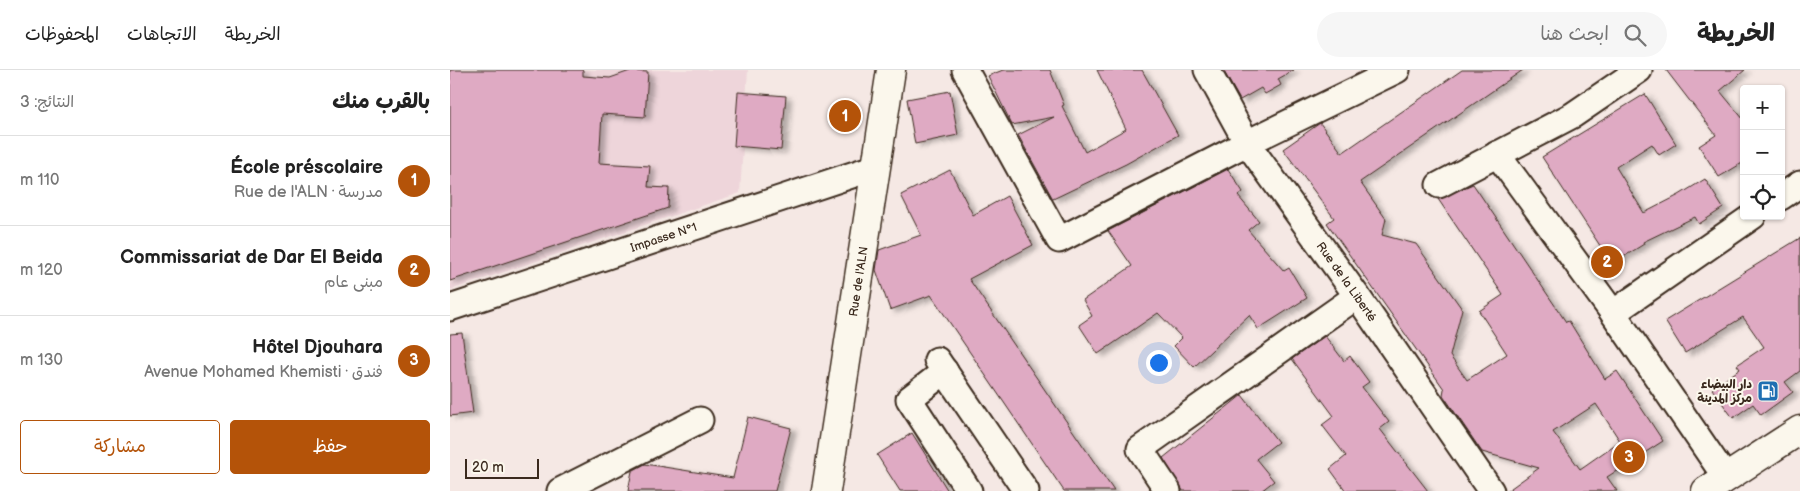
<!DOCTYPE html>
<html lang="ar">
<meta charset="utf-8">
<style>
body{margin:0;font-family:"Balsamiq Sans","Playpen Sans Arabic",sans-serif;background:#f6f6f6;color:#222;direction:rtl}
.controls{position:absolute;right:15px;top:15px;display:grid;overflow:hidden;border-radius:5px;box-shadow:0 1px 4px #0004}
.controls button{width:45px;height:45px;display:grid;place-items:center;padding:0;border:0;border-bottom:1px solid #e0e0e0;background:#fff;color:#222;font:25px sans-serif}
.scale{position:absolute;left:15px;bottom:12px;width:74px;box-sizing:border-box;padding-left:5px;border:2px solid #3b2a1e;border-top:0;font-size:14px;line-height:18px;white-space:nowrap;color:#3b2a1e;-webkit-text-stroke:4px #fbf7ec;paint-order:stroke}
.you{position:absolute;left:708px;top:292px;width:18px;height:18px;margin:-12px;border:4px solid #fff;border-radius:50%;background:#1a73e8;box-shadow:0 0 0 8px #1a73e833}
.badge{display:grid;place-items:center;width:32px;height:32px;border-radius:50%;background:#b45309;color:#fff;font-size:16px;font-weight:700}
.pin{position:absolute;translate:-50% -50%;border:2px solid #fff;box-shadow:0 1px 5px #0006}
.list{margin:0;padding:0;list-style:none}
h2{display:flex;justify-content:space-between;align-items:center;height:65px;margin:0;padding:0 20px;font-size:21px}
h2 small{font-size:16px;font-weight:400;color:#767676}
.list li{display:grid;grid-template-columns:32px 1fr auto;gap:15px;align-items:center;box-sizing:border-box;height:90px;padding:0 20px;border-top:1px solid #e0e0e0}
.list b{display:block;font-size:19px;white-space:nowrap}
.list p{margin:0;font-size:16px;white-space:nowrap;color:#767676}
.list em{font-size:16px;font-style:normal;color:#767676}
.actions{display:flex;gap:10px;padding:15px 20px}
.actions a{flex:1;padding:11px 0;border:1px solid #b45309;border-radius:5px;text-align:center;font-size:18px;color:#b45309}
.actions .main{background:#b45309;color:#fff}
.icon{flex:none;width:28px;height:28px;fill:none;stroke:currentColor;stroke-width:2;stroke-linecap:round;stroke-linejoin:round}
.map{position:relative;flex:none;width:1350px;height:421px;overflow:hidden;direction:ltr}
header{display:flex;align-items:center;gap:30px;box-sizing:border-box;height:70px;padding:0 25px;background:#fff;border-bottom:1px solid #e0e0e0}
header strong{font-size:24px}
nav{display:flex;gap:28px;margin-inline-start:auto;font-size:18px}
.search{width:350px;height:45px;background:#f6f6f6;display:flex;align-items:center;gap:12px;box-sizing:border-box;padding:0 18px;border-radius:28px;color:#767676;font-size:19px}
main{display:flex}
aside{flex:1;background:#fff}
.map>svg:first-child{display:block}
.built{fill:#eed5da}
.building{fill:#dfaac3;stroke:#3b2a1e;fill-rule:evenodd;filter:url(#shadow)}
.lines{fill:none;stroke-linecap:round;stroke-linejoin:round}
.minor-casing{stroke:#3b2a1e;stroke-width:29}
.tertiary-casing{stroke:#3b2a1e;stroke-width:31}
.secondary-casing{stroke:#3b2a1e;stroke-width:31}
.minor{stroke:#fbf7ec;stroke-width:25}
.tertiary{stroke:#fbf7ec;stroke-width:28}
.secondary{stroke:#fbf7ec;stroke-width:28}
.labels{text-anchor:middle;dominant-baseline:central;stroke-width:4;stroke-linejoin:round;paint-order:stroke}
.street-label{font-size:12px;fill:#3b2a1e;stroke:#fbf7ec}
.poi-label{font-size:12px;font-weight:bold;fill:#3b2a1e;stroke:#fbf7ec;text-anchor:end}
</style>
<header>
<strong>الخريطة</strong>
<div class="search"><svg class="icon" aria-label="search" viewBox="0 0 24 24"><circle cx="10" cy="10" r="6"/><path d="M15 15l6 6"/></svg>ابحث هنا</div>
<nav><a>الخريطة</a><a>الاتجاهات</a><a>المحفوظات</a></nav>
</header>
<main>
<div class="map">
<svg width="1350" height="421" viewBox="0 0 1350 421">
<defs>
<filter id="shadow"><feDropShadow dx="5.5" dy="3" stdDeviation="2.5" flood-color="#0004"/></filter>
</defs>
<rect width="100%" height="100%" fill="#f5e8e4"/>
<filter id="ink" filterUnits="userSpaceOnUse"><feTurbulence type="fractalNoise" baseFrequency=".02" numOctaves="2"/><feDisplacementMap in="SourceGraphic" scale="10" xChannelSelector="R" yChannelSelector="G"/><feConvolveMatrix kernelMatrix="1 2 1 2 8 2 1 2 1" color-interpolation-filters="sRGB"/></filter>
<g filter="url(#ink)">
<!-- built -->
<path class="built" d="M21,0H298L290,123L0,220V1Z"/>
<!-- building -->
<g class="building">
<path d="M0,0H133V6L160,8L180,1L198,2L195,47L152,44L149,93L200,96L198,117L219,118L218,138L0,211Z"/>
<path d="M553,0H600L614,35L612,36L635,82L676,59L647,0H692L728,65L676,94L603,129L568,65L604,47L562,55L538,6Z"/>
<path d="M773,0H844L828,9L831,15L815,24L811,18L790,30Z"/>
<path d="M1012,0H1073L910,112L936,149L932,165L966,174L1012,239L1000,286L1017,310L1057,284L1029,241L1053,225L988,129L1023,114L1116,252L1119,251L1155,309L1167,301L1213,371L1157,407L1167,421H1057L1089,398L1032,382L993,325L994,319L877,153L884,148L833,79L870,53L892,83ZM1146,334L1170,371L1130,399L1103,362Z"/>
<path d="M1216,0H1295L1270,21L1294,50V92L1269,107L1249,76L1266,65Z"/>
<path d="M500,21L508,65L465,74L457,29Z"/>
<path d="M288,22L336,26L331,80L284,76Z"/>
<path d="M1195,24L1226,74L1209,85L1202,74L1166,97L1194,143L1229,125L1255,109L1273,138L1249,154L1245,147L1193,172L1194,174L1162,194L1092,87Z"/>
<path d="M778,99L793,122L788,126L809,151L798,160L834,201L839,198L857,228L808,259L799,245L744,297L724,276L732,268L708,243L648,284L629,255L642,246L633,230L682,196L658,161Z"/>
<path d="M500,100L523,145L557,126L583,175L519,209L664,421H614L481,225L440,240L426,200L429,180L471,165L451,125Z"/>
<path d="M1350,168V301L1335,312L1343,322L1311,345L1303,334L1283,348L1262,319L1290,299L1287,295L1314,277L1293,247L1235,283L1215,251Z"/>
<path d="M12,263L23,343L0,346V264Z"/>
<path d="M875,266L894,291L900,286L919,312L912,317L939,352L930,359L978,421H896L880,399L896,386L872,355L884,346L842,289Z"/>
<path d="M792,325L828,372L806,389L824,411L811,421H733L713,388Z"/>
<path d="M298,347L341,358L325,421H178L182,401L195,394L283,408Z"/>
<path d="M462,363L498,421H450L427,385Z"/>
</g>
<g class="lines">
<!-- minor casing -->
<g class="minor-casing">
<g id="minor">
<path d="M515,0L609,170L797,73L947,0"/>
<path id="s1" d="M757,0L797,73L907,226L1041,421"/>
<path d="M1047,84L1163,243L1276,408"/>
<path d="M989,115L1123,45L1189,0"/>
<path d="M1331,127L1350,114"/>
<path id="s2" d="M0,238L426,97"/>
<path d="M1163,243L1303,146"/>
<path d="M487,290L576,421"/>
<path d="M495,301L459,329L519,421"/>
<path d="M110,421L250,350"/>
<path d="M718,421L690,379L907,226"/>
</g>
</g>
<!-- tertiary casing -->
<g class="tertiary-casing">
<g id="tertiary">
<path id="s3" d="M376,421L441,0"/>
</g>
</g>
<!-- secondary casing -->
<g class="secondary-casing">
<path id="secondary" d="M1256,421L1350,360"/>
</g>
<!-- minor -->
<use href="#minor" class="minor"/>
<!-- tertiary -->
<use href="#tertiary" class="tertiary"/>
<!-- secondary -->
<use href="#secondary" class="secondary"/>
</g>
</g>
<!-- icons -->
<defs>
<g id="fuel-square" transform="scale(1.125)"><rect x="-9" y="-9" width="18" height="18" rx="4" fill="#1f6fb2" stroke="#fbf7ec"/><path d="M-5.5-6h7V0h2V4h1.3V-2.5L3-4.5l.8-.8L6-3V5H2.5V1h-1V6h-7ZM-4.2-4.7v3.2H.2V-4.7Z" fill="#fff"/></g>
</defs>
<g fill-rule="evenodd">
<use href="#fuel-square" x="1318" y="321"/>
</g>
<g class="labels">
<!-- street labels -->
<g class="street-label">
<text stroke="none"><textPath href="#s2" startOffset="225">Impasse N°1</textPath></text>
<text stroke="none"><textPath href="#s3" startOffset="212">Rue de l'ALN</textPath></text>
<text stroke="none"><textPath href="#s1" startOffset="254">Rue de la Liberté</textPath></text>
</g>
<!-- poi labels -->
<g class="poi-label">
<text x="1302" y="314">دار البيضاء<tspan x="1302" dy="14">مركز المدينة</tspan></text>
</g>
</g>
</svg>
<div class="controls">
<button>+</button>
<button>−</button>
<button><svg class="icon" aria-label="locate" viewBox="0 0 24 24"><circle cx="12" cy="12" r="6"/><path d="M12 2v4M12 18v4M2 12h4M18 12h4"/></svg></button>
</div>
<div class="scale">20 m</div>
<div class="you"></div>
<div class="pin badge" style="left:395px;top:46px">1</div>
<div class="pin badge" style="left:1157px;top:192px">2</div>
<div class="pin badge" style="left:1179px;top:387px">3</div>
</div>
<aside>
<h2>بالقرب منك<small>النتائج: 3</small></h2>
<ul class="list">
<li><span class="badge">1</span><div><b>École préscolaire</b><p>مدرسة · Rue de l'ALN</p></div><em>110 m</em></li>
<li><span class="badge">2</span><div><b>Commissariat de Dar El Beida</b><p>مبنى عام</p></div><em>120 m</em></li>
<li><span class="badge">3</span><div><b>Hôtel Djouhara</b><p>فندق · Avenue Mohamed Khemisti</p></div><em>130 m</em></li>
</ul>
<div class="actions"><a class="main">حفظ</a><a>مشاركة</a></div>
</aside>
</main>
